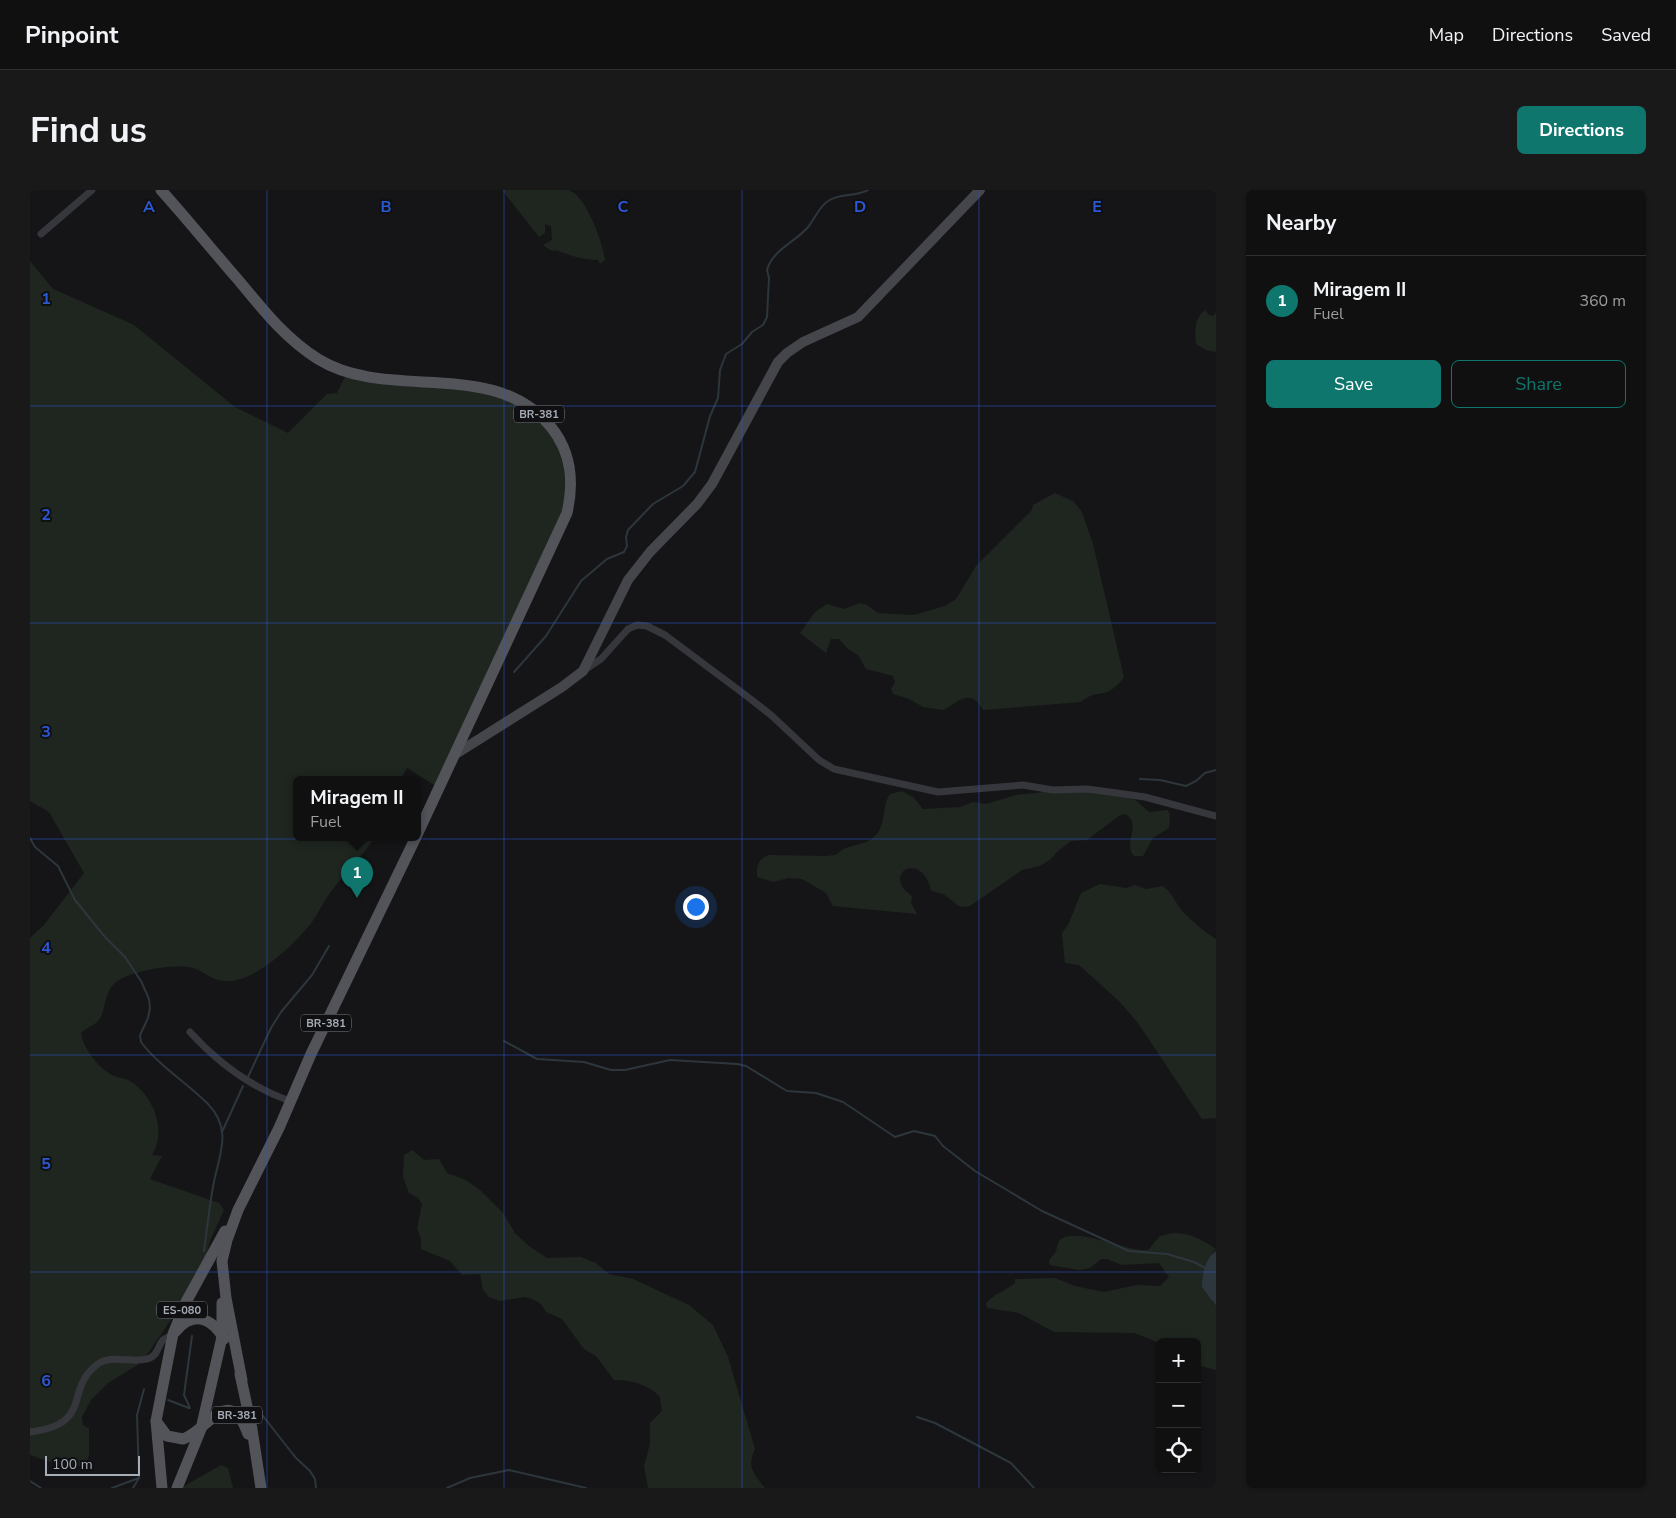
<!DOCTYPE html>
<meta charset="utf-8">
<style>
body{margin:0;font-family:"Nunito Sans",sans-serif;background:#19191a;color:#f1f3f6}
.controls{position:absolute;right:15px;bottom:15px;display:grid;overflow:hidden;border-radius:8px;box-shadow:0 1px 4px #0004}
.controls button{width:45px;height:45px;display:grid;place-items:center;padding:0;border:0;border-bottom:1px solid #303031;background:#101011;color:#f1f3f6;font:25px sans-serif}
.scale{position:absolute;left:15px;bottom:12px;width:95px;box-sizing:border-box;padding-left:5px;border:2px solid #a7adb7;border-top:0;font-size:14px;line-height:18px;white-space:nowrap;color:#a7adb7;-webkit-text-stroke:4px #101012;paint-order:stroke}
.you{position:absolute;left:665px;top:716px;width:18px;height:18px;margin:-12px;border:4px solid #fff;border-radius:50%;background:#1a73e8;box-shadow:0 0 0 8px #1a73e833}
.badge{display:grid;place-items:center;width:32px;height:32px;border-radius:50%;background:#0f766e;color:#fff;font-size:16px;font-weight:700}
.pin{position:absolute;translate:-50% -41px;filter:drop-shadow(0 1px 2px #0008)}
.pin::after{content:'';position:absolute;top:26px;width:18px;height:15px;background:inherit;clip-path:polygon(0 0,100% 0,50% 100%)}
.popup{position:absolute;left:263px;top:586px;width:128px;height:65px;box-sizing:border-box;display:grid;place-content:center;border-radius:8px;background:#101011;filter:drop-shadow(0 1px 4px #0005);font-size:16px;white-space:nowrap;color:#9c9d9f}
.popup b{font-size:19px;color:#f1f3f6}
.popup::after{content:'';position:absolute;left:50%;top:100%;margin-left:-10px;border:10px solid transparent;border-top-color:#101011}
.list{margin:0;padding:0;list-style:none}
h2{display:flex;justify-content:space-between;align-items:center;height:65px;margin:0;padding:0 20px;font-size:21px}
h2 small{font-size:16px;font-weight:400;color:#9c9d9f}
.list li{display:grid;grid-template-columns:32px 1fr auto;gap:15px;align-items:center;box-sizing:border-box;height:90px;padding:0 20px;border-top:1px solid #303031}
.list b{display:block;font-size:19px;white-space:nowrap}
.list p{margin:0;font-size:16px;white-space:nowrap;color:#9c9d9f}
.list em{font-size:16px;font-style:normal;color:#9c9d9f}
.actions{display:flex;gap:10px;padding:15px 20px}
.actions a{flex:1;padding:11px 0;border:1px solid #0f766e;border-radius:8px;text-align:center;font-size:18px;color:#0f766e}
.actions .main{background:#0f766e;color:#fff}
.icon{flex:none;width:28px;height:28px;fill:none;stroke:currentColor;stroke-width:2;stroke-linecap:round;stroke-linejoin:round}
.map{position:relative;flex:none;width:1186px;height:1298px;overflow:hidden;border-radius:8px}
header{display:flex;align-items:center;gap:30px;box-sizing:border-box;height:70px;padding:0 25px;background:#101011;border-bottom:1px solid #303031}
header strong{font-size:24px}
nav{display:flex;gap:28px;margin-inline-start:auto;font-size:18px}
.intro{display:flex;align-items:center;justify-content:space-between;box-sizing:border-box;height:120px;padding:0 30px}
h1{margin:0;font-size:35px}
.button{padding:12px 22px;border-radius:8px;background:#0f766e;color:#fff;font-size:18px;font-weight:700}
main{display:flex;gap:30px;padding:0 30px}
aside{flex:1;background:#101011;border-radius:8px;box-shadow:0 1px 4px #0004}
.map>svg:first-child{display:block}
.green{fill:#1f2620}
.water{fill:#2d363c}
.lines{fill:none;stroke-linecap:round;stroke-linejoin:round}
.stream{stroke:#2d363c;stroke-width:2}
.street{stroke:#36373c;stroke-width:7}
.secondary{stroke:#44464b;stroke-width:10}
.primary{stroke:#52545a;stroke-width:11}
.grid{fill:none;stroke:#2b58d5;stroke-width:1;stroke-opacity:0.55}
.labels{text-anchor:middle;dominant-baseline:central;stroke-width:4;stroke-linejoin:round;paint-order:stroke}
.shield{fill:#101012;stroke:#7a7e86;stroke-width:1}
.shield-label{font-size:11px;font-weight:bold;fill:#a7adb7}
.grid-label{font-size:16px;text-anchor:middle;font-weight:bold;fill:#2b58d5;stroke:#101012;stroke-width:4;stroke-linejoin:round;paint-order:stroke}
</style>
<header>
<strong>Pinpoint</strong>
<nav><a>Map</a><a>Directions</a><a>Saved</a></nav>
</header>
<div class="intro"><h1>Find us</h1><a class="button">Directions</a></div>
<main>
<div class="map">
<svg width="1186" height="1298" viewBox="0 0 1186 1298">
<rect width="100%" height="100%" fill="#151517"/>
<!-- green -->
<g class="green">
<path d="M472,0C490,0 522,0 538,0C556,4 573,54 575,70L570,74L568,70C551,69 548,68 531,62C521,58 526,65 513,55L522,50L521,36L515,34V43L509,47Z"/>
<path d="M0,71L23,99L104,135L205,217L258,243L297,204L307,203L316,185L466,204L496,217L534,260L536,317L406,596L377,578L371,589H267V647H345C332,667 314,683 300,703C293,712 289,722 282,732C265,754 224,794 194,791C181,790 174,781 163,778C145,773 100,781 86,792C73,803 76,821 69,830C65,835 56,838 51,843C53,858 68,877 82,885C88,888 95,888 100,891C124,906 137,941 122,965L132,966L120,989L189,1013L194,1020L180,1051L174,1075L149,1118L116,1166L106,1176L78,1193L61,1210L52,1227L53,1235L59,1239V1265L56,1274C41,1281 15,1270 0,1265V748L14,735L54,683L19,622L0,611Z"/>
<path d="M1175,120L1179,125L1184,126L1186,122V162L1176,160L1166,154C1165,141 1164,129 1175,120Z"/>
<path d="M1025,303L1043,311L1052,322L1063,354L1094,487C1076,512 1068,497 1051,512L953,520C940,496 927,514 913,520L893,517L879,509L863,504L861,499L865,492L863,486L836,479L828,465L818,459L809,449H801L796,463L770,443L785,422L797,414L814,419L830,413L837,415L848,423L884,425L915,416L926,409L946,376L1002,320L1003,315Z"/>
<path d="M872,601L883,607L893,619L930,617L943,612L956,614L986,605L1023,601H1068L1104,609L1119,622L1138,620L1140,625L1139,638L1123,648L1113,666H1104C1092,655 1113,633 1095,624L1090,625L1057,650L1041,651L1027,662L1021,669L1010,676L992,680L940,716C927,719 926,713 916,706C912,703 906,703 901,700C891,658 850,685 882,706L881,713L887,724L803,716L796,703L772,689L758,688L744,692L727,687C727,676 727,670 738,665L795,666L806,665C816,653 834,657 844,647C857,635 851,617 860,604Z"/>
<path d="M1070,694L1096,698L1105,695L1116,699L1133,696C1142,703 1145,712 1152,721C1163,732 1173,741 1186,749V928L1172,929L1108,833L1089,811L1049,775L1035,773L1032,743L1039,733L1051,703Z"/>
<path d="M382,960L394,970L409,969L417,983L436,990L451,1001L473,1023L485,1043L499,1056L517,1068L551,1067L566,1073L579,1084L603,1089L659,1115L683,1135L698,1167L725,1259C716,1277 724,1284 735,1298H618L614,1276L620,1254V1233L632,1221L630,1207C618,1194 601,1190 584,1190L566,1166L554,1159L532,1129L516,1122L511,1114L502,1109L494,1107L470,1111L459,1107L453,1100L450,1084L432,1085L420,1071L391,1059V1048L387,1039L392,1014L388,1008L379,1003L373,987L374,965Z"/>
<path d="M1143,1043C1160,1043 1171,1049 1186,1059L1182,1063V1112L1186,1116V1180L1167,1175V1152L1130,1153L1104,1143L1024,1142L989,1123L957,1118L956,1113C964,1104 975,1101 985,1093V1089L1025,1088L1045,1096L1074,1102L1107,1095L1130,1096L1139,1087L1129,1073L1092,1075L1077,1069H1071L1060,1078L1049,1080L1020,1075L1019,1072C1020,1067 1022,1067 1025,1063C1028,1059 1026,1053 1031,1049C1049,1037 1096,1062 1118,1060L1130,1046Z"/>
<path d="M191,1275L198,1278L203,1298H151Z"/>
</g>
<!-- water -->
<path class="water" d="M1186,1061V1116L1172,1097C1172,1085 1175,1068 1186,1061Z"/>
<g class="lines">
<!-- stream -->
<g class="stream">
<path d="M484,482L516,446L551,391L577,369L594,362L597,356L596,347L598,340L623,314L653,296L665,282L680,226L688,208L690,180L696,164L712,154L722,142L733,135L737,127L739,88L737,80C743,59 766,52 779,36C785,28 789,17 798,11C809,3 825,7 838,0"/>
<path d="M1110,589L1130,590L1156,596L1166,591L1175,583L1186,580"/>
<path d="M0,648L5,657L28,676L45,710L75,747L95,767L111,791L119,809L120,818L118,828L110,845L111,852C129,876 157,893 178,914C204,941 188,967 183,997C179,1018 177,1040 174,1061"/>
<path d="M474,851L507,869L554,872L581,880H595L640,870L707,874L716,876L757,901L786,903L813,912L865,947L884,941L905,946L913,956L945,981L1012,1021L1099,1061L1137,1064L1164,1072L1177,1079"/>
<path d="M218,887L241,838L251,822L282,785L299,756"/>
<path d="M192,942L213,896"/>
<path d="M138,1210L159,1218"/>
<path d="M160,1218L154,1205L162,1146"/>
<path d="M233,1226L266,1268L280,1281L285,1289L286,1298"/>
<path d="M887,1227L905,1233L981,1273L1004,1298"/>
<path d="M109,1288L107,1225L114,1199"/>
<path d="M0,1291L11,1298"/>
<path d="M82,1298L109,1288"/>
<path d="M103,1298L109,1288"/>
<path d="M417,1298L440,1288L479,1280L556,1298"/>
</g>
<!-- street -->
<g class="street">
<path d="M11,44L62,0"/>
<path d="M553,481L571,469L598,439L607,435L617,436L635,445L714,504L741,525L789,570L804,579L908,602L993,595L1023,600L1057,599L1087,603L1115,607L1186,626"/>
<path d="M160,842C189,874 220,897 260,911"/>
<path d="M0,1242C65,1234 33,1199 68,1174C84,1163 103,1175 120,1168C128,1165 128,1155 133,1150C136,1148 140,1146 143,1144"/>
</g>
<!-- secondary -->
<path class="secondary" d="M424,565L532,497L553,481L598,390L620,362L667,314L682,294L748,172L757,163L773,152L828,127L950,0"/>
<!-- primary -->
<g class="primary">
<path d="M131,0C158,30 183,61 210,92C233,120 256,149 288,169C359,213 463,166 521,237C542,263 544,292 537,323L387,645"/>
<path d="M146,1141C163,1120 182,1128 194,1149"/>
<path d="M210,1184L222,1239L231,1298"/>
<path d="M212,1190L196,1108L192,1071L197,1050L208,1020L249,938L281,864L386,647"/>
<path d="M126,1231L137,1246L153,1249C179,1240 199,1192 218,1244"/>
<path d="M132,1298L126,1231L143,1144L156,1112L195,1041"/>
<path d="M147,1298L171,1239L192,1147V1113"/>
</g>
</g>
<!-- grid -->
<path class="grid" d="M237,0V1298M474,0V1298M712,0V1298M949,0V1298M0,216H1186M0,433H1186M0,649H1186M0,865H1186M0,1082H1186"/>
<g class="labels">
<!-- shield labels -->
<g class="shield">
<rect x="484" y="215.5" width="50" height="17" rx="4"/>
<rect x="271" y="824.5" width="50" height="17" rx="4"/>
<rect x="127" y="1111.5" width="50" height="17" rx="4"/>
<rect x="182" y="1216.5" width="50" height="17" rx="4"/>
</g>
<g class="shield-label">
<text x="509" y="224">BR-381</text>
<text x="296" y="833">BR-381</text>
<text x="152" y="1120">ES-080</text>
<text x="207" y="1225">BR-381</text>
</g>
</g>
<g class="grid-label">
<text x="119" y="22">A</text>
<text x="356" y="22">B</text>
<text x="593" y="22">C</text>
<text x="830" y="22">D</text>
<text x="1067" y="22">E</text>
<text x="16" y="114">1</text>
<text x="16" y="330">2</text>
<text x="16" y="547">3</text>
<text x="16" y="763">4</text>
<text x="16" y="979">5</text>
<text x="16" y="1196">6</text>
</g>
</svg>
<div class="controls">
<button>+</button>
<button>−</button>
<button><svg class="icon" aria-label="locate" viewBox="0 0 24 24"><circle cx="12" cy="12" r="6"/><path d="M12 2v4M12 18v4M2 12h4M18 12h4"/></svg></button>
</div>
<div class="scale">100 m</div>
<div class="you"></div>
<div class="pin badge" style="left:327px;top:708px">1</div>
<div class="popup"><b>Miragem II</b>Fuel</div>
</div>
<aside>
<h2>Nearby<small></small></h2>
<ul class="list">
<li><span class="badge">1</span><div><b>Miragem II</b><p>Fuel</p></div><em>360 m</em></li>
</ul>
<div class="actions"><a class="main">Save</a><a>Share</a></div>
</aside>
</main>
